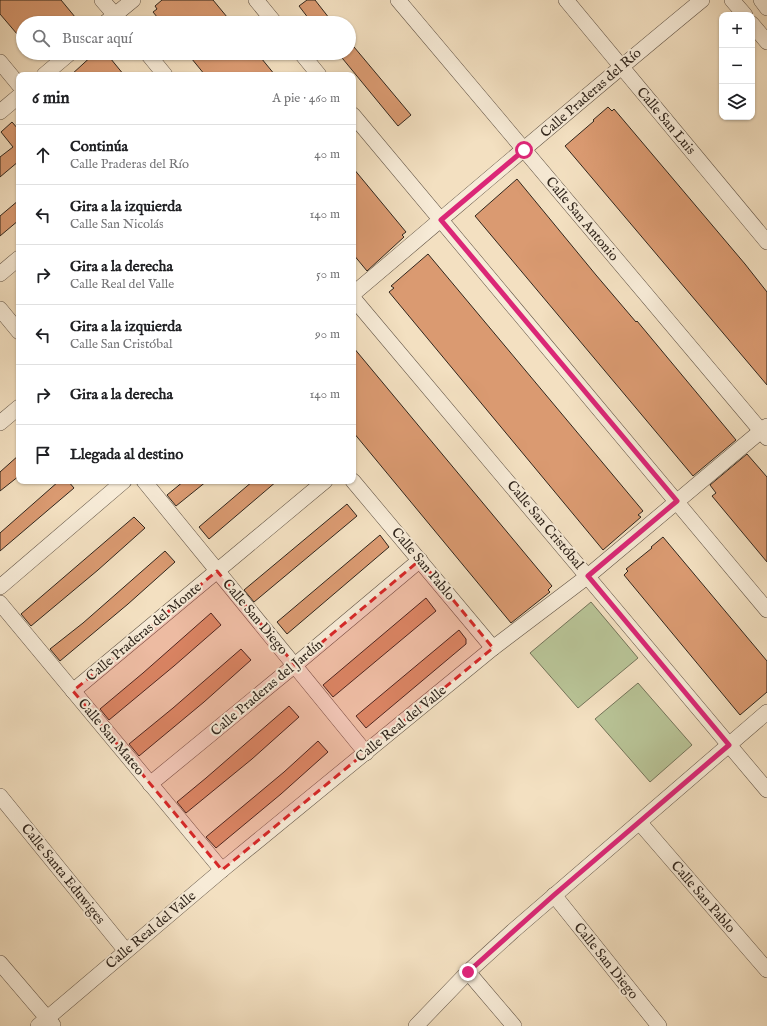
<!DOCTYPE html>
<html lang="es">
<meta charset="utf-8">
<style>
body{margin:0;font-family:"IM FELL English",serif;background:#f2f2f2;color:#202124}
.controls{position:absolute;right:12px;top:12px;display:grid;overflow:hidden;border-radius:8px;box-shadow:0 1px 3px #0004}
.controls button{width:36px;height:36px;display:grid;place-items:center;padding:0;border:0;border-bottom:1px solid #e0e0e0;background:#fff;color:#202124;font:20px sans-serif}
.stop{position:absolute;width:12px;height:12px;margin:-9px;border:3px solid #db2777;border-radius:50%;background:#fff}
.stop.end{background:#db2777;border-color:#fff;box-shadow:0 1px 4px #0008}
.list{margin:0;padding:0;list-style:none}
h2{display:flex;justify-content:space-between;align-items:center;height:52px;margin:0;padding:0 16px;font-size:17px}
h2 small{font-size:13px;font-weight:400;color:#757577}
.list li{display:grid;grid-template-columns:26px 1fr auto;gap:12px;align-items:center;box-sizing:border-box;height:60px;padding:0 16px;border-top:1px solid #e0e0e0}
.list b{display:block;font-size:15px;white-space:nowrap}
.list p{margin:0;font-size:13px;white-space:nowrap;color:#757577}
.list em{font-size:13px;font-style:normal;color:#757577}
.icon{flex:none;width:22px;height:22px;fill:none;stroke:currentColor;stroke-width:2;stroke-linecap:round;stroke-linejoin:round}
.map{position:relative;flex:none;width:767px;height:1026px;overflow:hidden}
.search{position:absolute;background:#fff;box-shadow:0 1px 3px #0004;left:16px;top:16px;width:340px;height:44px;display:flex;align-items:center;gap:10px;box-sizing:border-box;padding:0 14px;border-radius:22px;color:#757577;font-size:15px}
.panel{position:absolute;background:#fff;box-shadow:0 1px 3px #0004;left:16px;top:72px;width:340px;height:412px;border-radius:8px}
.map>svg:first-child{display:block}
.green{fill:#b8c396;stroke:#74745a}
.building{fill:#da9a71;stroke:#31261d}
.lines{fill:none;stroke-linecap:round;stroke-linejoin:round}
.minor-casing{stroke:#625446;stroke-width:16}
.minor{stroke:#f7ebd7;stroke-width:15}
.route{stroke:#db2777;stroke-width:5}
.marked{fill:#d62828;fill-opacity:0.2;stroke:#d62828;stroke-width:3;stroke-dasharray:8 5;stroke-linejoin:round}
.labels{text-anchor:middle;dominant-baseline:central;stroke-width:4;stroke-linejoin:round;paint-order:stroke}
.street-label{font-size:14px;fill:#31261d;stroke:#f7ebd7}
</style>
<div class="map">
<svg width="767" height="1026" viewBox="0 0 767 1026">
<rect width="100%" height="100%" fill="#f3e0c1"/>
<filter id="stains"><feTurbulence type="fractalNoise" baseFrequency=".005" numOctaves="4"/><feColorMatrix values="0 0 0 0 .2 0 0 0 0 .09 0 0 0 0 .02 0 0 0 .5 -.17"/></filter>
<radialGradient id="worn" r=".72"><stop offset=".6" stop-color="#630" stop-opacity="0"/><stop offset="1" stop-color="#630" stop-opacity=".3"/></radialGradient>
<!-- green -->
<g class="green">
<path d="M591,602L638,658L578,708L530,653Z"/>
<path d="M638,683L692,745L650,782L595,719Z"/>
</g>
<!-- building -->
<g class="building">
<path d="M0,0H61L80,23H23V41L0,14Z"/>
<path d="M162,0H213L232,23H162L153,12L157,9L155,6Z"/>
<path d="M307,0H315L333,23H312L299,6Z"/>
<path d="M349,41L411,115L398,126L338,53H349Z"/>
<path d="M95,53H106L124,75H71Z"/>
<path d="M187,53H257L275,75H205Z"/>
<path d="M608,107L612,111L614,109L745,264L767,292V385L565,146L594,121L593,120Z"/>
<path d="M12,122L19,130V161L0,177V157L13,147L1,132Z"/>
<path d="M353,168L406,232L402,235L404,237L367,271L353,254Z"/>
<path d="M517,179L596,275L636,322L637,321L736,440L693,476L475,216Z"/>
<path d="M19,200V220L0,236V216Z"/>
<path d="M428,254L643,511L638,515L641,517L603,550L389,292L394,288L391,286Z"/>
<path d="M353,347L552,586L548,590L550,592L511,623L353,432Z"/>
<path d="M747,454L767,477V562L712,496L716,493L710,485Z"/>
<path d="M19,455V476L0,491V472Z"/>
<path d="M59,481H68L74,488L0,551V533Z"/>
<path d="M184,481H207L176,506L167,495Z"/>
<path d="M253,481H277L209,539L199,527Z"/>
<path d="M347,504L357,516L254,602L244,590Z"/>
<path d="M134,517L145,528L98,570L31,626L21,614Z"/>
<path d="M380,535L389,547L287,634L277,622Z"/>
<path d="M663,537L767,661V692L740,715L624,575L628,571L626,569L652,548L651,547Z"/>
<path d="M165,551L175,562L128,604L60,661L50,649L83,623Z"/>
<path d="M426,598L436,611L333,697L323,685Z"/>
<path d="M211,613L221,625L174,666L109,720L100,709L143,673Z"/>
<path d="M459,630L466,639V644L366,728L356,716Z"/>
<path d="M241,649L251,660L204,702L139,756L129,744L173,708Z"/>
<path d="M289,706L299,717L252,759L186,813L177,802L206,778Z"/>
<path d="M318,741L328,752L281,794L216,848L206,837L284,772Z"/>
</g>
<g class="lines">
<!-- minor casing -->
<g class="minor-casing">
<g id="minor">
<path d="M102,0L121,22"/>
<path d="M256,0L275,23"/>
<path d="M398,0L767,438"/>
<path d="M566,0L767,242"/>
<path d="M732,0L745,15"/>
<path d="M761,0L767,8"/>
<path d="M105,23L133,0"/>
<path d="M752,24L767,42"/>
<path d="M147,53L165,75"/>
<path d="M301,53L319,75"/>
<path d="M0,62L19,85"/>
<path d="M44,75L70,53"/>
<path d="M0,112L19,96"/>
<path d="M353,115L767,610"/>
<path d="M0,274L19,258"/>
<path d="M353,294C469,196 584,97 702,0"/>
<path d="M353,298L767,790"/>
<path d="M0,309L19,332"/>
<path d="M0,423L19,407"/>
<path d="M144,481L366,753"/>
<path d="M353,481L493,648"/>
<path d="M0,587L124,481"/>
<path d="M0,603L222,870"/>
<path d="M73,691L325,481"/>
<path d="M150,784L295,665L420,560"/>
<path d="M0,796L126,951"/>
<path d="M640,823L767,970"/>
<path d="M554,895L659,1026"/>
<path d="M0,963L53,1025"/>
<path d="M468,972L514,1026"/>
<path d="M38,1026L222,870L493,648L588,576L767,426"/>
<path d="M416,1026L468,972L513,931L767,712"/>
</g>
</g>
<!-- minor -->
<use href="#minor" class="minor"/>
</g>
<g class="lines">
<!-- route -->
<path class="route" d="M468,972L554,895L729,745L588,576L677,501L441,220L524,150"/>
</g>
<!-- marked area -->
<path class="marked" d="M420,560L493,648L222,870L73,691L217,571L295,665Z"/>
<g class="labels">
<!-- street labels -->
<g class="street-label">
<text transform="translate(591 93) rotate(-41)">Calle Praderas del Río</text>
<text transform="translate(666 121) rotate(50)">Calle San Luis</text>
<text transform="translate(582 219) rotate(50)">Calle San Antonio</text>
<text transform="translate(545 525) rotate(50)">Calle San Cristóbal</text>
<text transform="translate(423 564) rotate(50)">Calle San Pablo</text>
<text transform="translate(255 617) rotate(50)">Calle San Diego</text>
<text transform="translate(144 632) rotate(-40)">Calle Praderas del Monte</text>
<text transform="translate(267 688) rotate(-40)">Calle Praderas del Jardín</text>
<text transform="translate(401 724) rotate(-39)">Calle Real del Valle</text>
<text transform="translate(111 737) rotate(50)">Calle San Mateo</text>
<text transform="translate(63 874) rotate(51)">Calle Santa Eduwiges</text>
<text transform="translate(703 897) rotate(49)">Calle San Pablo</text>
<text transform="translate(151 930) rotate(-40)">Calle Real del Valle</text>
<text transform="translate(606 961) rotate(51)">Calle San Diego</text>
</g>
</g>
<rect width="100%" height="100%" filter="url(#stains)"/>
<rect width="100%" height="100%" fill="url(#worn)"/>
</svg>
<div class="controls">
<button>+</button>
<button>−</button>
<button><svg class="icon" aria-label="layers" viewBox="0 0 24 24"><path d="M12 4l9 5-9 5-9-5zM3 14l9 5 9-5"/></svg></button>
</div>
<div class="stop" style="left:524px;top:150px"></div>
<div class="stop end" style="left:468px;top:972px"></div>
<div class="search"><svg class="icon" aria-label="search" viewBox="0 0 24 24"><circle cx="10" cy="10" r="6"/><path d="M15 15l6 6"/></svg>Buscar aquí</div>
<section class="panel">
<h2>6 min<small>A pie · 460 m</small></h2>
<ul class="list">
<li><svg class="icon" aria-label="ahead" viewBox="0 0 24 24"><path d="M12 20V5M6 11l6-6 6 6"/></svg><div><b>Continúa</b><p>Calle Praderas del Río</p></div><em>40 m</em></li>
<li><svg class="icon" aria-label="left" viewBox="0 0 24 24"><path d="M17 20v-9H6M10 6l-5 5 5 5"/></svg><div><b>Gira a la izquierda</b><p>Calle San Nicolás</p></div><em>140 m</em></li>
<li><svg class="icon" aria-label="right" viewBox="0 0 24 24"><path d="M7 20v-9h11M14 6l5 5-5 5"/></svg><div><b>Gira a la derecha</b><p>Calle Real del Valle</p></div><em>50 m</em></li>
<li><svg class="icon" aria-label="left" viewBox="0 0 24 24"><path d="M17 20v-9H6M10 6l-5 5 5 5"/></svg><div><b>Gira a la izquierda</b><p>Calle San Cristóbal</p></div><em>90 m</em></li>
<li><svg class="icon" aria-label="right" viewBox="0 0 24 24"><path d="M7 20v-9h11M14 6l5 5-5 5"/></svg><div><b>Gira a la derecha</b></div><em>140 m</em></li>
<li><svg class="icon" aria-label="arrive" viewBox="0 0 24 24"><path d="M6 21V4h12l-3 4 3 4H6"/></svg><div><b>Llegada al destino</b></div></li>
</ul>
</section>
</div>
